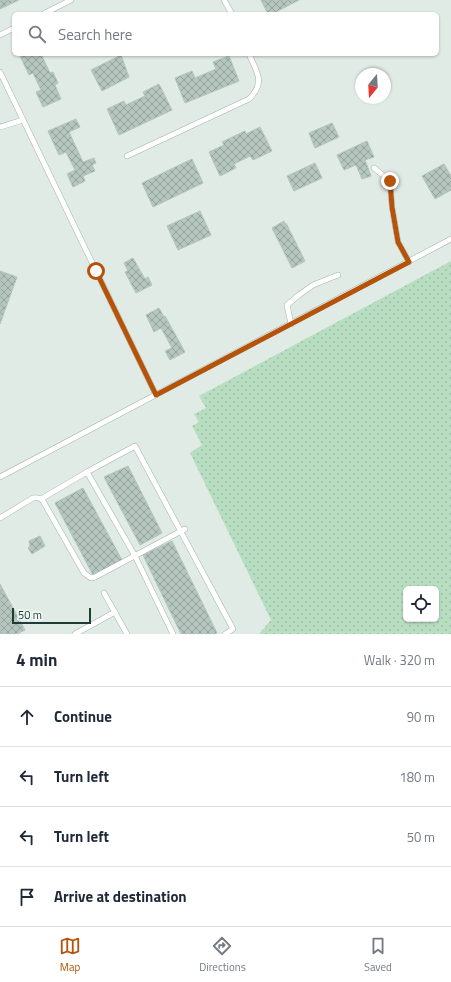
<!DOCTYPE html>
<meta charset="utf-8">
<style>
body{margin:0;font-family:"Titillium Web",sans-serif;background:#f2f2f3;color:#1f2937}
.controls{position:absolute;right:12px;bottom:12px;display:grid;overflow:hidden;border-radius:6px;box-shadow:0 1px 3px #0004}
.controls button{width:36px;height:36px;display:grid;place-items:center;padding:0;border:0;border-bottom:1px solid #e0e1e3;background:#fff;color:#1f2937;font:20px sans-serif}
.compass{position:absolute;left:355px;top:68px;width:36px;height:36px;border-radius:50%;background:#fff;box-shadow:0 1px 3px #0004;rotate:198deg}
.scale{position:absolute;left:12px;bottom:10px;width:79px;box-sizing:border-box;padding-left:4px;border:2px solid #203c34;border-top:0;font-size:11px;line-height:14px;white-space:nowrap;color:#203c34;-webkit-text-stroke:3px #f0f8f4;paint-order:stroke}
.stop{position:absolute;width:12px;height:12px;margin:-9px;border:3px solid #b45309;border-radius:50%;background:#fff}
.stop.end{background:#b45309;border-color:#fff;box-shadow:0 1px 4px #0008}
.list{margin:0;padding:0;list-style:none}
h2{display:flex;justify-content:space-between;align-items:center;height:52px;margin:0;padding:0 16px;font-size:17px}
h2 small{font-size:13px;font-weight:400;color:#747a83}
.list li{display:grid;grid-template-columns:26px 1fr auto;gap:12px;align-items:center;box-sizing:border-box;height:60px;padding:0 16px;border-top:1px solid #e0e1e3}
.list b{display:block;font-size:15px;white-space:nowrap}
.list em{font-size:13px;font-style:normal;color:#747a83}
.icon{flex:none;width:22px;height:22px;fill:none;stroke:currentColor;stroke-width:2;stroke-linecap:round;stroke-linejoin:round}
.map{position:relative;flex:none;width:451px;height:634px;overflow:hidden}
.search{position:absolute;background:#fff;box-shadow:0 1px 3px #0004;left:12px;right:12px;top:12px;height:44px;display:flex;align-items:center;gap:10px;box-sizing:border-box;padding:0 14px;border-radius:6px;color:#747a83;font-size:15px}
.sheet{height:292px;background:#fff}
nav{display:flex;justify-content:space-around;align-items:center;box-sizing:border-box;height:56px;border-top:1px solid #e0e1e3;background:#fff;font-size:11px;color:#747a83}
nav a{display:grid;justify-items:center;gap:2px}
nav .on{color:#b45309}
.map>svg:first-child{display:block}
.grass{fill:url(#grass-dots);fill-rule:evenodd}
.building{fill:url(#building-cross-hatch);stroke:#b2c5bd}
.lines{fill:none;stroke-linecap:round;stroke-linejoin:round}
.service-casing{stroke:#a3b3ad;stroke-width:6}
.service{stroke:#fff;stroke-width:5}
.route{stroke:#b45309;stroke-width:5}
</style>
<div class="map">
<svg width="451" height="634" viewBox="0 0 451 634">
<defs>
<pattern id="grass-dots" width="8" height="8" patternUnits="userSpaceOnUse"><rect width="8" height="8" fill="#b8dec1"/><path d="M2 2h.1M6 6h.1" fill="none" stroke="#9ebfa6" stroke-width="1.8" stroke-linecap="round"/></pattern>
<pattern id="building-cross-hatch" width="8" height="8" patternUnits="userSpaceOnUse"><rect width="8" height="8" fill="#b5c6bf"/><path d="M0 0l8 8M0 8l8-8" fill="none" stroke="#93a29c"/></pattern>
</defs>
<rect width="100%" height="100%" fill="#e0ebe6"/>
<!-- grass -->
<path class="grass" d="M451,261V634H259L271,620L190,453L202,445L192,426L199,422L194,414L206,408L199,396ZM406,589H436V619H406Z"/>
<!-- building -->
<g class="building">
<path d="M0,0H19L0,9Z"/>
<path d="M261,0H299L272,14H268Z"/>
<path d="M24,54H41L50,73L53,72L58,83L55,85L61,99L43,107L36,92L41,90L33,73L29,75L20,56Z"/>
<path d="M121,55L129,77L102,91L91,70Z"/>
<path d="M229,56L239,81L185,103L175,78L192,71L195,78L216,69L213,62Z"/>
<path d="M159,84L172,110L119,135L107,109L124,101L126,105L145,96L143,92Z"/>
<path d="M76,119L80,127L69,132L83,162L94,158L96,163L92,165L95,171L83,176L85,181L73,187L67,174L75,170L66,152L59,155L48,131Z"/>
<path d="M332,123L339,137L315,148L309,133Z"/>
<path d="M260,127L272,151L253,160L250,156L234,164L236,168L220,176L209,152L224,145L222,142L245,131L246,134Z"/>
<path d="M367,141L374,157L365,160L371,176L362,179L356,165L344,170L337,155Z"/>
<path d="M192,159L203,183L153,207L142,183Z"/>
<path d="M315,163L322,178L294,191L287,176Z"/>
<path d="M444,164L451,176V190L435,199L422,176Z"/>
<path d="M200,211L211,235L178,250L167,226Z"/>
<path d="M284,221L286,228V223L305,261L292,268L272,228Z"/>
<path d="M133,258L145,279L148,277L152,285L136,293L125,272L128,271L124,263Z"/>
<path d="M0,271L17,277L0,324Z"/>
<path d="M159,308L164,317L165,316L185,352L170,360L165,351L172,348L161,328L154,332L146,315Z"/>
<path d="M128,466L162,533L140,545L104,477Z"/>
<path d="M83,488L122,560L93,575L55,503Z"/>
<path d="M40,536L45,546L32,554L28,548L30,546L29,541Z"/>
<path d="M172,541L217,633L215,634H181L143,555Z"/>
<path d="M0,584L25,630L17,634H0Z"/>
</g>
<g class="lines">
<!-- service casing -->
<g class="service-casing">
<g id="service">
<path d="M224,0L232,14"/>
<path d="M43,14L71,0"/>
<path d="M0,35L14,28"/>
<path d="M0,72L156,395"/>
<path d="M0,127L23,120"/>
<path d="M127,156L249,99C266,82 257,73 249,54"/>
<path d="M374,168L390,181L392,207L398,242L409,262"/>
<path d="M291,324L287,305L299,295L313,285L338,275"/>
<path d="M87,472L135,446L233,629L225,634"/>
<path d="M0,477L451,239"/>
<path d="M41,499L87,472L135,556L173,634"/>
<path d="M0,518L33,498C38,497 40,498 43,501L84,573L91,578L95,577L185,529"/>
<path d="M104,593L127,634"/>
<path d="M75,634L115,612"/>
</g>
</g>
<!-- service -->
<use href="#service" class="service"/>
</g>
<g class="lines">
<!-- route -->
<path class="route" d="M96,271L156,395L409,262L398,242L392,207L390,181"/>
</g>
</svg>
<div class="controls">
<button><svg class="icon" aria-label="locate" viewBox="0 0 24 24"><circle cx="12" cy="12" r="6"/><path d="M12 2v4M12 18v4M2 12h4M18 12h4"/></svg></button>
</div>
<svg class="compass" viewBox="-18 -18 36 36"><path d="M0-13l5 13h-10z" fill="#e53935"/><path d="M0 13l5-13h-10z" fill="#747a83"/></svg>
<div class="scale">50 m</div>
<div class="stop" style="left:96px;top:271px"></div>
<div class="stop end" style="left:390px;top:181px"></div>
<div class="search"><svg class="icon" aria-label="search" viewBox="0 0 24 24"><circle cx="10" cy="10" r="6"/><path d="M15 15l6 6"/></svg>Search here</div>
</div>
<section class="sheet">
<h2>4 min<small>Walk · 320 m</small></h2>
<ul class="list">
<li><svg class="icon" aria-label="ahead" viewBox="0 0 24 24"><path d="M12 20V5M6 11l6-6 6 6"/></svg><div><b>Continue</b></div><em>90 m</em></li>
<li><svg class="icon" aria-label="left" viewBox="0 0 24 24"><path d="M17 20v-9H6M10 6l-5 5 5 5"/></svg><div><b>Turn left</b></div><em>180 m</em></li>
<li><svg class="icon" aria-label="left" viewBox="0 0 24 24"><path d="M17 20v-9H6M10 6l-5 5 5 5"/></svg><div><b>Turn left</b></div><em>50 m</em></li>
<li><svg class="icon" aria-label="arrive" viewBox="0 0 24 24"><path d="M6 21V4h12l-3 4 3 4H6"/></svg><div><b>Arrive at destination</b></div></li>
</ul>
</section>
<nav>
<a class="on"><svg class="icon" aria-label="map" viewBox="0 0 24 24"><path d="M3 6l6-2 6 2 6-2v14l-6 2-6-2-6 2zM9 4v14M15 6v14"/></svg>Map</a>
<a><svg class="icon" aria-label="directions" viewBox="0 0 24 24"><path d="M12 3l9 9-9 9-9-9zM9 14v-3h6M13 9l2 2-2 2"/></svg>Directions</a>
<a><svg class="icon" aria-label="saved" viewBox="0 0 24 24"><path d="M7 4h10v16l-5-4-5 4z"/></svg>Saved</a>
</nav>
